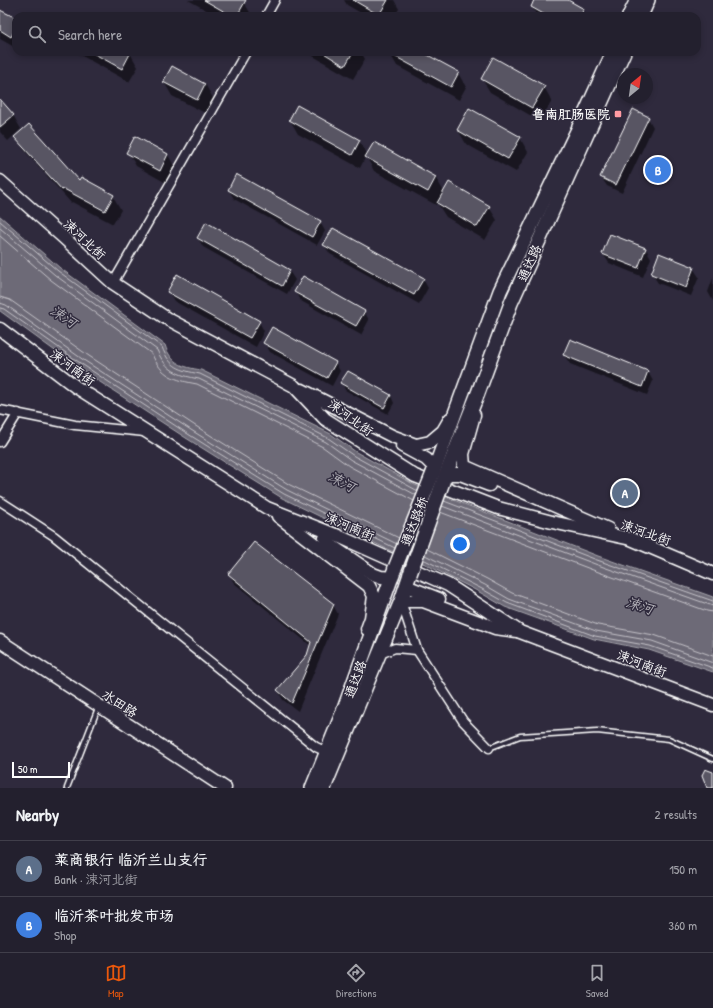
<!DOCTYPE html>
<meta charset="utf-8">
<style>
body{margin:0;font-family:"Patrick Hand","LXGW WenKai TC",sans-serif;background:#2f2d3a;color:#f1f3f6}
.compass{position:absolute;left:617px;top:68px;width:36px;height:36px;border-radius:50%;background:#23202e;box-shadow:0 2px 6px #0003;rotate:29deg}
.scale{position:absolute;left:12px;bottom:10px;width:58px;box-sizing:border-box;padding-left:4px;border:2px solid #fff;border-top:0;font-size:11px;line-height:14px;white-space:nowrap;color:#fff;-webkit-text-stroke:3px #2f2a3d;paint-order:stroke}
.you{position:absolute;left:460px;top:544px;width:14px;height:14px;margin:-10px;border:3px solid #fff;border-radius:50%;background:#1a73e8;box-shadow:0 0 0 6px #1a73e833}
.badge{display:grid;place-items:center;width:26px;height:26px;border-radius:50%;background:#ea580c;color:#fff;font-size:13px;font-weight:700}
.pin{position:absolute;translate:-50% -50%;border:2px solid #fff;box-shadow:0 1px 4px #0006}
.list{margin:0;padding:0;list-style:none}
h2{display:flex;justify-content:space-between;align-items:center;height:52px;margin:0;padding:0 16px;font-size:17px}
h2 small{font-size:13px;font-weight:400;color:#a3a3aa}
.list li{display:grid;grid-template-columns:26px 1fr auto;gap:12px;align-items:center;box-sizing:border-box;height:56px;padding:0 16px;border-top:1px solid #403e4a}
.list b{display:block;font-size:15px;white-space:nowrap}
.list p{margin:0;font-size:13px;white-space:nowrap;color:#a3a3aa}
.list em{font-size:13px;font-style:normal;color:#a3a3aa}
.icon{flex:none;width:22px;height:22px;fill:none;stroke:currentColor;stroke-width:2;stroke-linecap:round;stroke-linejoin:round}
.map{position:relative;flex:none;width:713px;height:788px;overflow:hidden}
.search{position:absolute;background:#23202e;box-shadow:0 2px 6px #0003;left:12px;right:12px;top:12px;height:44px;display:flex;align-items:center;gap:10px;box-sizing:border-box;padding:0 14px;border-radius:12px;color:#a3a3aa;font-size:15px}
.sheet{height:164px;background:#23202e}
nav{display:flex;justify-content:space-around;align-items:center;box-sizing:border-box;height:56px;border-top:1px solid #403e4a;background:#23202e;font-size:11px;color:#a3a3aa}
nav a{display:grid;justify-items:center;gap:2px}
nav .on{color:#ea580c}
.map>svg:first-child{display:block}
.water{fill:#6d6a77;stroke:#a7a6ad}
.shadow{fill:#0007}
.lines{fill:none;stroke-linecap:round;stroke-linejoin:round}
.shore{stroke:#c5c3c9;stroke-width:1}
.building{fill:#595564;stroke:#fff}
.lane-casing{stroke:#fff;stroke-width:7}
.street-casing{stroke:#fff;stroke-width:11}
.secondary-casing{stroke:#fff;stroke-width:15}
.primary-casing{stroke:#fff;stroke-width:16}
.lane{stroke:#2f2a3d;stroke-width:4}
.street{stroke:#2f2a3d;stroke-width:8}
.secondary{stroke:#2f2a3d;stroke-width:12}
.primary{stroke:#2f2a3d;stroke-width:13}
.primary-bridge-casing{stroke:#fff;stroke-width:16;stroke-linecap:butt}
.primary-bridge{stroke:#2f2a3d;stroke-width:13}
.poi-dot{fill:#ff9aa2;stroke:#2f2a3d;stroke-width:1.5}
.labels{text-anchor:middle;dominant-baseline:central;stroke-width:3;stroke-linejoin:round;paint-order:stroke}
.poi-label{font-size:13px;font-weight:bold;fill:#fff;stroke:#2f2a3d;text-anchor:end}
.street-label{font-size:13px;fill:#fff;stroke:#2f2a3d}
.water-label{font-size:14px;font-style:italic;fill:#b6b4bb;stroke:#2f2a3d}
</style>
<div class="map">
<svg width="713" height="788" viewBox="0 0 713 788">
<rect width="100%" height="100%" fill="#2f2a3d"/>
<filter id="ink" filterUnits="userSpaceOnUse"><feTurbulence type="fractalNoise" baseFrequency=".025" numOctaves="2"/><feDisplacementMap in="SourceGraphic" scale="8" xChannelSelector="R" yChannelSelector="G"/><feConvolveMatrix kernelMatrix="1 2 1 2 8 2 1 2 1" color-interpolation-filters="sRGB"/></filter>
<g filter="url(#ink)">
<!-- water -->
<path class="water" d="M0,216L60,268L165,345C171,364 183,367 201,370L331,434L356,452L415,485L598,556L713,597V672L649,650L594,639L505,607L481,593L425,564L389,550L282,498L186,438L80,369L0,311Z"/>
<!-- shadow -->
<g class="shadow">
<path d="M188,0H241L244,2L252,16H217Z"/>
<path d="M344,0H394L399,9L394,16H366L347,5Z"/>
<path d="M536,0H566L583,10L587,16H537L532,7Z"/>
<path d="M0,11L16,19V48L0,39Z"/>
<path d="M75,52H128L130,53L138,67L129,82Z"/>
<path d="M311,52H361L365,59L353,79L313,56Z"/>
<path d="M389,52H420L458,73L466,87L459,100L397,66Z"/>
<path d="M482,79L544,87L552,101L540,121L490,92Z"/>
<path d="M164,82L205,84L213,98L205,113L172,96Z"/>
<path d="M0,101L13,115L21,129L8,141L0,132Z"/>
<path d="M648,118L653,127L622,193L607,186L601,177Z"/>
<path d="M290,120L359,141L368,155L374,144L436,178L444,192L489,207L497,220L485,240L446,217L437,203L436,205L374,171L366,156L360,168L298,134Z"/>
<path d="M458,130L520,138L528,152L516,172L466,144Z"/>
<path d="M16,137L79,182L113,196L121,210L113,224L72,202L71,203L24,150Z"/>
<path d="M136,138L168,155L176,169L168,184L136,166L128,152Z"/>
<path d="M229,190L320,222L325,231L317,245L234,199Z"/>
<path d="M611,235L646,249L651,258L643,277L609,263L603,254Z"/>
<path d="M198,238L289,271L295,280L287,294L203,247Z"/>
<path d="M324,245L423,279L428,288L419,304L330,254Z"/>
<path d="M693,268L699,277L691,296L658,283L652,274Z"/>
<path d="M713,278V301L708,292Z"/>
<path d="M169,292L259,322L264,331L256,347L174,301Z"/>
<path d="M295,292L364,311L369,320L361,335L301,301Z"/>
<path d="M265,343L335,362L340,371L332,386L270,352Z"/>
<path d="M564,355L648,372L653,381L647,395L570,364Z"/>
<path d="M348,372L391,396L394,403L388,414L345,390L342,383Z"/>
<path d="M229,574L333,605L338,614L298,711L283,700L278,691L308,655L311,646L234,583Z"/>
</g>
<g class="lines">
<!-- shore -->
<g class="shore">
<path d="M0,221L58,271L162,347C170,368 180,370 200,374L328,438L354,456L418,491"/>
<path d="M0,228L55,275L157,350C166,371 178,375 199,379L326,442L351,460L416,495"/>
<path d="M0,236L51,280L152,354C161,376 175,380 197,384L323,447L349,466L414,501"/>
<path d="M0,297L10,300L89,356L194,425L290,485L399,538"/>
<path d="M0,303L6,305L85,361L191,430L287,490L397,544"/>
<path d="M0,308L4,309L83,365L188,434L284,494L395,548"/>
<path d="M444,501L597,560L713,601"/>
<path d="M442,506L595,564L713,606"/>
<path d="M440,512L593,570L707,611L713,612"/>
<path d="M427,549L487,579L512,593L598,625L654,635L713,656"/>
<path d="M425,555L485,585L509,599L596,631L652,641L713,663"/>
<path d="M423,559L482,589L507,603L595,636L650,646L713,668"/>
</g>
</g>
<!-- building -->
<g class="building">
<path d="M204,0H246L237,16H232Z"/>
<path d="M353,0H388L379,15Z"/>
<path d="M534,0H568L584,9L580,16H547L531,7Z"/>
<path d="M0,10L16,18V28L11,37L0,30Z"/>
<path d="M91,52H131L122,69Z"/>
<path d="M322,52H353L345,66Z"/>
<path d="M387,52H422L459,72L451,87Z"/>
<path d="M493,57L545,86L532,108L481,79Z"/>
<path d="M172,66L205,84L197,100L163,82Z"/>
<path d="M0,99L14,115L0,127Z"/>
<path d="M297,105L360,140L352,155L289,120Z"/>
<path d="M469,108L521,137L508,159L457,130Z"/>
<path d="M633,109L649,117L616,185L600,177Z"/>
<path d="M29,124L79,180L81,177L114,195L105,211L64,189L62,190L14,137Z"/>
<path d="M135,136L168,154L160,171L126,153Z"/>
<path d="M374,142L436,177L428,192L365,157Z"/>
<path d="M236,174L321,221L312,237L228,190Z"/>
<path d="M449,182L490,206L477,227L437,203Z"/>
<path d="M206,222L290,270L282,286L197,238Z"/>
<path d="M333,228L424,278L414,295L323,245Z"/>
<path d="M610,234L646,248L638,268L602,254Z"/>
<path d="M659,253L694,267L686,288L651,274Z"/>
<path d="M177,274L260,321L250,338L167,292Z"/>
<path d="M303,276L365,311L356,326L294,292Z"/>
<path d="M272,327L336,362L327,378L263,343Z"/>
<path d="M570,339L648,371L642,387L563,355Z"/>
<path d="M348,371L391,395L384,408L340,383Z"/>
<path d="M254,542L334,604L292,703L277,690L307,655L311,642L228,574Z"/>
<path d="M705,769L713,772V788H707L702,775Z"/>
</g>
<g class="lines">
<!-- lane casing -->
<g class="lane-casing">
<g id="lane">
<path d="M489,748L520,736L597,731L669,739L713,759"/>
<path d="M67,788L98,708"/>
</g>
</g>
<!-- street casing -->
<g class="street-casing">
<g id="street">
<path d="M266,16L275,0"/>
<path d="M113,283L246,52"/>
<path d="M0,410L75,425L145,432"/>
<path d="M0,442L18,413"/>
<path d="M0,501L54,536L316,747L327,752"/>
<path d="M401,601L417,650L463,721L489,748"/>
<path d="M380,654L395,648L417,650"/>
</g>
</g>
<!-- secondary casing -->
<g class="secondary-casing">
<g id="secondary">
<path d="M0,181L64,238L113,283L166,318L294,386L325,419L415,476L498,508L552,522L631,539L713,574"/>
<path d="M0,329L76,387L267,508L338,536L448,585L520,632L713,705"/>
<path d="M302,390L392,436L416,445L430,442L443,431L450,419"/>
<path d="M474,415L463,454L464,466L608,529"/>
<path d="M402,446L426,459L435,468"/>
<path d="M446,474H460L489,485"/>
<path d="M278,516L369,586L374,596L371,618L367,629"/>
<path d="M336,535H327L325,538L329,544L373,574L381,577L392,578"/>
<path d="M406,586L439,599"/>
<path d="M401,601H423L495,628L517,631"/>
<path d="M0,641L225,788"/>
</g>
</g>
<!-- primary casing -->
<g class="primary-casing">
<g id="primary">
<path d="M629,16L637,0"/>
<path d="M641,16L648,0"/>
<path d="M433,473L500,291L578,129L613,52"/>
<path d="M444,479L478,393L511,303L624,52"/>
<path d="M312,788L344,709L395,568"/>
<path d="M324,788L401,601L410,574"/>
</g>
</g>
<!-- lane -->
<use href="#lane" class="lane"/>
<!-- street -->
<use href="#street" class="street"/>
<!-- secondary -->
<use href="#secondary" class="secondary"/>
<!-- primary -->
<use href="#primary" class="primary"/>
<!-- primary-bridge casing -->
<g class="primary-bridge-casing">
<g id="primary-bridge">
<path d="M395,568L433,473"/>
<path d="M410,574L444,479"/>
</g>
</g>
<!-- primary-bridge -->
<use href="#primary-bridge" class="primary-bridge"/>
</g>
</g>
<!-- markers -->
<rect class="poi-dot" x="614" y="110" width="8" height="8" rx="2"/>
<g class="labels">
<!-- poi labels -->
<g class="poi-label">
<text x="610" y="114">鲁南肛肠医院</text>
</g>
<!-- street labels -->
<g class="street-label">
<text transform="translate(85 239) rotate(43)">涑河北街</text>
<text transform="translate(529 263) rotate(-66)">通达路</text>
<text transform="translate(73 367) rotate(36)">涑河南街</text>
<text transform="translate(351 417) rotate(36)">涑河北街</text>
<text transform="translate(414 521) rotate(-69)">通达路桥</text>
<text transform="translate(350 526) rotate(23)">涑河南街</text>
<text transform="translate(646 532) rotate(19)">涑河北街</text>
<text transform="translate(642 663) rotate(21)">涑河南街</text>
<text transform="translate(355 679) rotate(-70)">通达路</text>
<text transform="translate(120 703) rotate(33)">水田路</text>
</g>
<!-- water labels -->
<g class="water-label">
<text transform="translate(64 316) rotate(34)">涑河</text>
<text transform="translate(342 481) rotate(28)">涑河</text>
<text transform="translate(640 605) rotate(18)">涑河</text>
</g>
</g>
</svg>
<svg class="compass" viewBox="-18 -18 36 36"><path d="M0-13l5 13h-10z" fill="#e53935"/><path d="M0 13l5-13h-10z" fill="#a3a3aa"/></svg>
<div class="scale">50 m</div>
<div class="you"></div>
<div class="pin badge" style="left:625px;top:493px;background:#5c6f8a">A</div>
<div class="pin badge" style="left:658px;top:170px;background:#3f7fe0">B</div>
<div class="search"><svg class="icon" aria-label="search" viewBox="0 0 24 24"><circle cx="10" cy="10" r="6"/><path d="M15 15l6 6"/></svg>Search here</div>
</div>
<section class="sheet">
<h2>Nearby<small>2 results</small></h2>
<ul class="list">
<li><span class="badge" style="background:#5c6f8a">A</span><div><b>莱商银行 临沂兰山支行</b><p>Bank · 涑河北街</p></div><em>150 m</em></li>
<li><span class="badge" style="background:#3f7fe0">B</span><div><b>临沂茶叶批发市场</b><p>Shop</p></div><em>360 m</em></li>
</ul>
</section>
<nav>
<a class="on"><svg class="icon" aria-label="map" viewBox="0 0 24 24"><path d="M3 6l6-2 6 2 6-2v14l-6 2-6-2-6 2zM9 4v14M15 6v14"/></svg>Map</a>
<a><svg class="icon" aria-label="directions" viewBox="0 0 24 24"><path d="M12 3l9 9-9 9-9-9zM9 14v-3h6M13 9l2 2-2 2"/></svg>Directions</a>
<a><svg class="icon" aria-label="saved" viewBox="0 0 24 24"><path d="M7 4h10v16l-5-4-5 4z"/></svg>Saved</a>
</nav>
